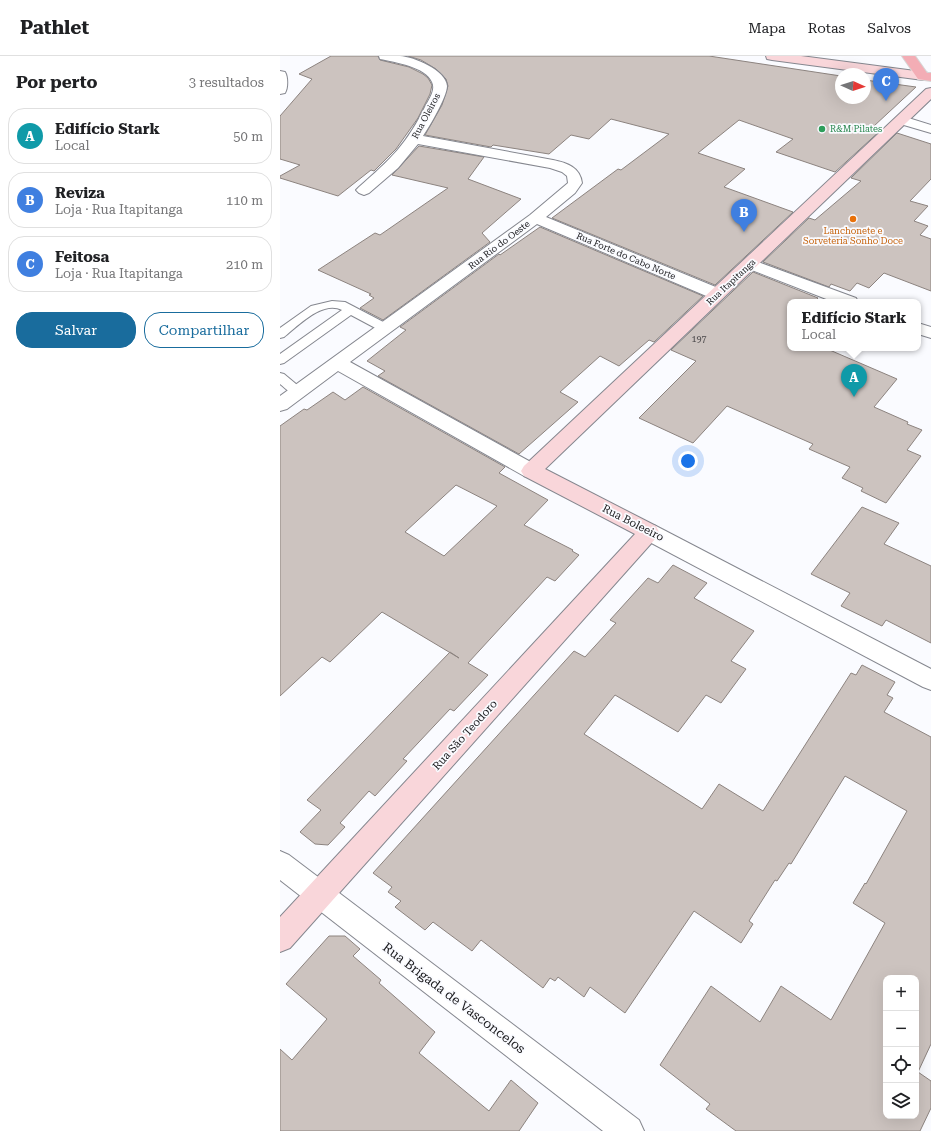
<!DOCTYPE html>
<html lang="pt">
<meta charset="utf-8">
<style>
body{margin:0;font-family:"Roboto Serif",serif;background:#f2f2f2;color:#202124}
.controls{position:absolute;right:12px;bottom:12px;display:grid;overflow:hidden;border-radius:8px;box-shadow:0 4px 16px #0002}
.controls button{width:36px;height:36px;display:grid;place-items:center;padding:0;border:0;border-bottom:1px solid #e0e0e0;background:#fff;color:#202124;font:20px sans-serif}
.compass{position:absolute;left:555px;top:12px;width:36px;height:36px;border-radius:50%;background:#fff;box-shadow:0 4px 16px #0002;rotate:93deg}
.you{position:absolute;left:408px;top:405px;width:14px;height:14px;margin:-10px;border:3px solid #fff;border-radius:50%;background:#1a73e8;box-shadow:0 0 0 6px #1a73e833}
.badge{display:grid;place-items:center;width:26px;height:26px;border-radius:50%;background:#196c9d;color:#fff;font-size:13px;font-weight:700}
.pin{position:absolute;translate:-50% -33px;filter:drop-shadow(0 1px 2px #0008)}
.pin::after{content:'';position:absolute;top:21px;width:14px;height:12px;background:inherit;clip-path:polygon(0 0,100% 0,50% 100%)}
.popup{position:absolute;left:507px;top:243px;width:134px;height:52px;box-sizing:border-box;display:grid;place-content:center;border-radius:8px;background:#fff;filter:drop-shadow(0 1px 3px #0005);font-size:13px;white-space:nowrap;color:#757577}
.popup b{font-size:15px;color:#202124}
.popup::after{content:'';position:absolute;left:50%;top:100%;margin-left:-8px;border:8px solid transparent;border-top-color:#fff}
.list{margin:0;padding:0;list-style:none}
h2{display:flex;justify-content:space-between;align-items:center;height:52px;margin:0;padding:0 16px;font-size:17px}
h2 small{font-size:13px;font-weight:400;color:#757577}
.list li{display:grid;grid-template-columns:26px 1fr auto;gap:12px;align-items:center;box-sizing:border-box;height:56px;margin:0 8px 8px;padding:0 8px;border:1px solid #e0e0e0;border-radius:16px}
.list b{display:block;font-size:15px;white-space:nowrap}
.list p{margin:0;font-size:13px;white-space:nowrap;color:#757577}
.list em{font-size:13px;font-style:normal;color:#757577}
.actions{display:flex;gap:8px;padding:12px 16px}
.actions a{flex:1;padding:9px 0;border:1px solid #196c9d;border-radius:16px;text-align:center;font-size:14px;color:#196c9d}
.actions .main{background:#196c9d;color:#fff}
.icon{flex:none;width:22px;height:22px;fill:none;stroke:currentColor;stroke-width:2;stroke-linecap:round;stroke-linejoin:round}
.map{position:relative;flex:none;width:651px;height:1075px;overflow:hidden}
header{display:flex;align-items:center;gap:24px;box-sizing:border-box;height:56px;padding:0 20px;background:#fff;border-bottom:1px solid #e0e0e0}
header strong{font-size:19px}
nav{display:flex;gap:22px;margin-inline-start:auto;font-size:14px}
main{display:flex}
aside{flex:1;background:#fff}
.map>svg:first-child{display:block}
.building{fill:#ccc3bf;stroke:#8c837f;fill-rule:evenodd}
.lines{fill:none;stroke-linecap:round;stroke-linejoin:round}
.service-casing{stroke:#85878f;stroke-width:2}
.minor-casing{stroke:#85878f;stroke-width:2}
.secondary-casing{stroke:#85878f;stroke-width:2}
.primary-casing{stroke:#d6d6d6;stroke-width:2}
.service{fill:#fff;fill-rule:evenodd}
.minor{fill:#fff;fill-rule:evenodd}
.secondary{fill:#f9d6da;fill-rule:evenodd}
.primary{fill:#f3adb5;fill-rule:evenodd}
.leisure-dot{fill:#2e9e5b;stroke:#fafbff;stroke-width:1.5}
.food-dot{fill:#e8710a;stroke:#fafbff;stroke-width:1.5}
.labels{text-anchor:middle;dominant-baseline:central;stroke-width:3.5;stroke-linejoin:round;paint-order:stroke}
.far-street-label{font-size:9px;fill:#1a1a1d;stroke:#fafbff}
.far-leisure-label{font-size:9px;fill:#27864d;stroke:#fafbff;text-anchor:start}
.far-food-label{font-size:9px;fill:#c56008;stroke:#fafbff}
.number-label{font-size:9px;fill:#464446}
.street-label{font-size:11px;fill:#1a1a1d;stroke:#fafbff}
.near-street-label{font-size:13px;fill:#1a1a1d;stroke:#fafbff}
</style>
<header>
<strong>Pathlet</strong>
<nav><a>Mapa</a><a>Rotas</a><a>Salvos</a></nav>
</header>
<main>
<aside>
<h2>Por perto<small>3 resultados</small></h2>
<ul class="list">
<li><span class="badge" style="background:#0f9aa8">A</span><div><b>Edifício Stark</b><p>Local</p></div><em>50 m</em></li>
<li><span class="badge" style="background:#3f7fe0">B</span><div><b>Reviza</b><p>Loja · Rua Itapitanga</p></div><em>110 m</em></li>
<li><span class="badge" style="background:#3f7fe0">C</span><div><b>Feitosa</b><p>Loja · Rua Itapitanga</p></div><em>210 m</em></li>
</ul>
<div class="actions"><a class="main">Salvar</a><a>Compartilhar</a></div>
</aside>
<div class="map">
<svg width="651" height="1075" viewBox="0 0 651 1075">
<rect width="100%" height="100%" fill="#fafbff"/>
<!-- building -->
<g class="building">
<path d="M51,0H98L100,4L129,11L143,18L148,22L152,29L150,38L138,62L116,93L94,115L91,114L58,140L0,122V120L20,109L0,103V60L32,23L19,18Z"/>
<path d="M128,0H429L561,20V42H585V24L636,31L594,70L602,73L555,116L496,96L513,83L459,64L418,97L465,113L444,131L513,156L435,229L272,162L338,113L341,114L389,78L331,63L309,83L291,79L269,98L213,89L211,91L145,79L162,49L168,30L166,23L156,13L141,4Z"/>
<path d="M617,77L651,88V123L630,145L648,150L634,165L648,170L640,179L651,183V235L604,217L589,232L577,227L570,235L551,228L549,231L483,206L529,162L535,164L581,125L571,122Z"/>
<path d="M139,90L204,101L188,123L241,143L202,177L210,186L103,264L80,252L94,242L89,239L91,238L38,214L95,177L100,179L168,132L112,119Z"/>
<path d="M260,171L423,240L374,286L369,284L339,310L320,300L280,336L298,346L239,398L98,320L105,315L87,305L126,274L120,271L219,198L220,199Z"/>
<path d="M473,216L538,242L534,246H510V292H545L617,323L594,351L628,366L627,368L642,374L627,394L641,400L606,447L581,435L583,432L562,422L570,411L529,393L533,388L447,350L413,387L359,362L416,305L391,294Z"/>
<path d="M83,331L225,411L219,417L268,444L244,469L293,494L292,495L299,499L275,525L267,521L188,607L208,619L174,655L170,653L123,703L127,705L95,740L89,735L60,767L65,771L48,789L35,788L20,776L41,754L27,744L170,596L179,602L102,556L50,606L42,601L0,640V370L24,353L27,354L53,336L65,344ZM176,429L217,450L164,500L125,476Z"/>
<path d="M582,451L619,467L604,488L651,510V587L606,564L602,570L561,550L570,537L531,518Z"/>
<path d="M393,509L427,527L414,542L474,575L451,605L466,613L441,647L426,639L398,676L335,639L304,678L422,753L439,728L483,755L571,617L576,619L582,609L615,626L607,639L613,642L604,656L651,681V988L638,1016L651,1025V1052L640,1075H456L426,1053L430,1048L380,1009L431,930L480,966L501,930L551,964L605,867L573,847L585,827L586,828L627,755L565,720L511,808L509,807L497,825L495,824L469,865L473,868L461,887L414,855L345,957L310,931L304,941L278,921L275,925L270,922L263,932L201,884L192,895L153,866L145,874L115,851L121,845L108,836L112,831L93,817L294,595L305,601L336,567L330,564L368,522L378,527ZM606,922H636V1060H606Z"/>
<path d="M49,880H65L80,893L73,900L101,924L99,927L155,976L139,997L175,1027L209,1055L231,1024L258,1047L239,1075H0V993L12,1004L47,963L6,928Z"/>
</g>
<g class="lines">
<!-- service casing -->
<g class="service-casing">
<g id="service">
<path d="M52,245L65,246L109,269L111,272L109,275H101L71,259L4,307L0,308V298L62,254C42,244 18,270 4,281L0,282V272L31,250Z"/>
<path d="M0,317L4,318L22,333L24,336L22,339C13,342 7,333 0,328Z"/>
</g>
</g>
<!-- minor casing -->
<g class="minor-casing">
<g id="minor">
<path d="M99,0C106,0 113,0 120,0C134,1 166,14 167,30C167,41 149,71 143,80L273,104C287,107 300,111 302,127L295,137L266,161L443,234L445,238L443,242L437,243L431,242L257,168L70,306L258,410L261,415L258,420L251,422L244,420L58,315L7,353L0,355V340L250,159L288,127L287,120L282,116L270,112L138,88L118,112L89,137L84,139L79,137L76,134L79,131C111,103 127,88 146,49C149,43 156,34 152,26C146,11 115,6 100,3Z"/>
<path d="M0,15L5,16C8,21 8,32 5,37L0,38Z"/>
<path d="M622,60L651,69V77L617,67L615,64L617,61Z"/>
<path d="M470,203L576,242L578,246H554L464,211L462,208L464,205Z"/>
<path d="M638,267L651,271V282L638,278Z"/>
<path d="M369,468L376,470L651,613V634L643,631L362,482L359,476L362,470Z"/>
<path d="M0,795L9,799L359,1064L364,1075H323L0,824Z"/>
</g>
</g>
<!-- secondary casing -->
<g class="secondary-casing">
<g id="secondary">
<path d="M486,0H521L643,16L648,17L650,20L648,23L643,24L492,4L487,3Z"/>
<path d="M651,32V43L265,413L376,470L379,476L376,482L10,892L0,896V861L355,478L244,420L241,415L244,410L646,33Z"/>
</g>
</g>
<!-- primary casing -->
<g class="primary-casing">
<path id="primary" d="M622,0H635L647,17H651V25L638,23Z"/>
</g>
<!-- service -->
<use href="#service" class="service"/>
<!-- minor -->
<use href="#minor" class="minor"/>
<!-- secondary -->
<use href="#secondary" class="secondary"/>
<!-- primary -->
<use href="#primary" class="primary"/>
</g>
<!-- markers -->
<circle class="leisure-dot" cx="542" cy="73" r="4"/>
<circle class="food-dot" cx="573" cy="163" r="4"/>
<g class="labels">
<!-- far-street labels -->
<g class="far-street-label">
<text transform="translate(146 60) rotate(-62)">Rua Oleiros</text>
<text transform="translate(219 189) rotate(-37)">Rua Rio do Oeste</text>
<text transform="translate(346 200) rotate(23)">Rua Forte do Cabo Norte</text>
<text transform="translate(451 226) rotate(-43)">Rua Itapitanga</text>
</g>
<!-- far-leisure labels -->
<g class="far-leisure-label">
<text x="550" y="73">R&amp;M Pilates</text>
</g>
<!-- far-food labels -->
<g class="far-food-label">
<text x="573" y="175">Lanchonete e<tspan x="573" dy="10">Sorveteria Sonho Doce</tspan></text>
</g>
<!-- number labels -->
<g class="number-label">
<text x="419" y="283">197</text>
</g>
<!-- street labels -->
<g class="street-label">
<text transform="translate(353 467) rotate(27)">Rua Boleeiro</text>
<text transform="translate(185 679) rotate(-48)">Rua São Teodoro</text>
</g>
<!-- near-street labels -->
<g class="near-street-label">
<text transform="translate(174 942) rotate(37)">Rua Brigada de Vasconcelos</text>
</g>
</g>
</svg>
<div class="controls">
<button>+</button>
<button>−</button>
<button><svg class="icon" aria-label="locate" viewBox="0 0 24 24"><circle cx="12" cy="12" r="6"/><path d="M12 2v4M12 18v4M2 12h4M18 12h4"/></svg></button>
<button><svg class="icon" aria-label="layers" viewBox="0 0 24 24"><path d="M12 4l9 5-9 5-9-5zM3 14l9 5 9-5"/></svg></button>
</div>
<svg class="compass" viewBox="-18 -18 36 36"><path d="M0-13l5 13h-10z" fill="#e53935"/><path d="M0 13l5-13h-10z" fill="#757577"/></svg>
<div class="you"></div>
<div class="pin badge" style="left:574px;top:341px;background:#0f9aa8">A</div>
<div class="popup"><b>Edifício Stark</b>Local</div>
<div class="pin badge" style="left:464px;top:176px;background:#3f7fe0">B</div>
<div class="pin badge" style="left:606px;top:45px;background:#3f7fe0">C</div>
</div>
</main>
